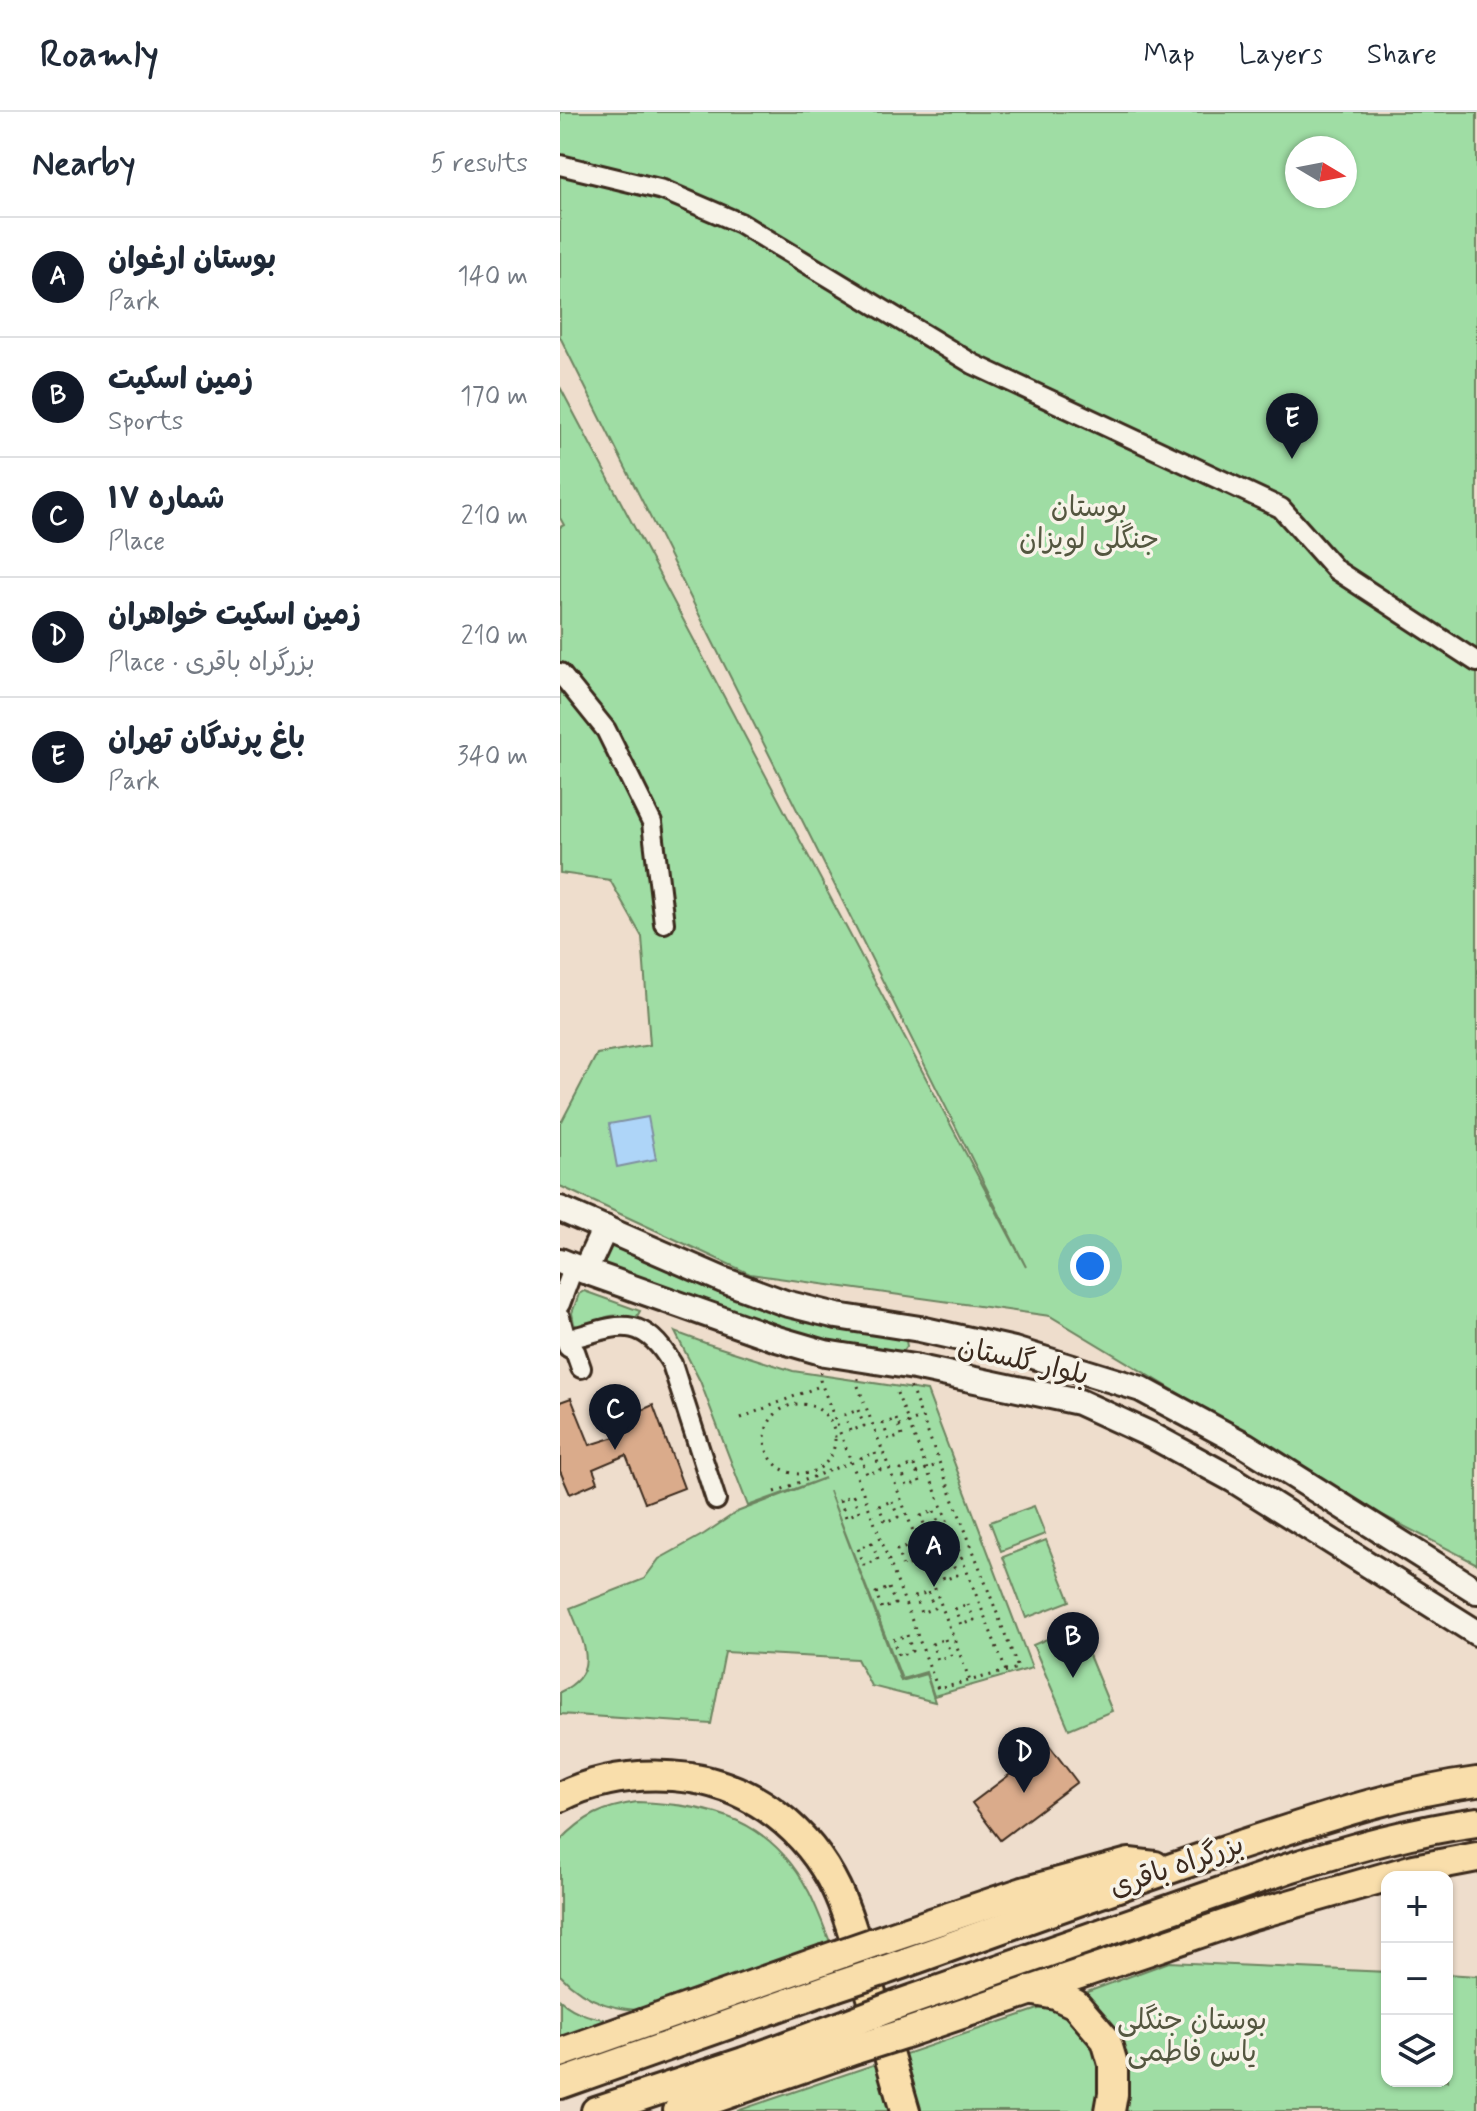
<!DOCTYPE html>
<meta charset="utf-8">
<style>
body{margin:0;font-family:Mynerve,"Playpen Sans Arabic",sans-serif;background:#f2f2f3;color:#1f2937}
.controls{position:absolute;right:24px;bottom:24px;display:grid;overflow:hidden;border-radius:16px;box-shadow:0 2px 6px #0004}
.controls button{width:72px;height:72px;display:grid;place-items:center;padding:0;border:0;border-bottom:2px solid #e0e1e3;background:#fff;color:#1f2937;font:40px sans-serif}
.compass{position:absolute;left:725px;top:24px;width:72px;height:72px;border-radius:50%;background:#fff;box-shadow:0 2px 6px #0004;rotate:100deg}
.you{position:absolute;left:530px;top:1154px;width:28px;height:28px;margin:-20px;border:6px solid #fff;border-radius:50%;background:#1a73e8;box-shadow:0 0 0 12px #1a73e833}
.badge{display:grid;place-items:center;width:52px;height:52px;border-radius:50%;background:#111827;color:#fff;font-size:26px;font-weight:700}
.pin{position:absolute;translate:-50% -66px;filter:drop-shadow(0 2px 4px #0008)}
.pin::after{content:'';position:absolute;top:42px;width:28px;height:24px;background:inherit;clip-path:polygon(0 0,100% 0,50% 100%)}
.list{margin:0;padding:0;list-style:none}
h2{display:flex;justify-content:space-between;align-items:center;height:104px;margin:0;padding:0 32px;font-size:34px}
h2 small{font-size:26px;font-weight:400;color:#747a83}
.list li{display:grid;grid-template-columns:52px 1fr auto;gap:24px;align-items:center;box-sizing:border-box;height:120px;padding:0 32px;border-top:2px solid #e0e1e3}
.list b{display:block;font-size:30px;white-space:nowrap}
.list p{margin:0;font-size:26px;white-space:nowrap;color:#747a83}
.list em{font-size:26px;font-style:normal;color:#747a83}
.icon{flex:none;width:44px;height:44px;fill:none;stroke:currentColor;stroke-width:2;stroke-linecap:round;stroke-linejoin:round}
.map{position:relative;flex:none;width:917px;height:1999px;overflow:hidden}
header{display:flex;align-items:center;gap:48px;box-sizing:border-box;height:112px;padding:0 40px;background:#fff;border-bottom:2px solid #e0e1e3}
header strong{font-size:38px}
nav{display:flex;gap:44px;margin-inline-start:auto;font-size:28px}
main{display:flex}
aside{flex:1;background:#fff}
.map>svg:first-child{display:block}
.green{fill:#9fdda4;stroke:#6d8461;stroke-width:2;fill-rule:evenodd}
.water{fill:#aed5f8;stroke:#8091a1;stroke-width:2}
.building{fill:#daab8b;stroke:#3b2a1e;stroke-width:2}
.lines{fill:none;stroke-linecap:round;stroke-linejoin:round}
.minor-casing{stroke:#3b2a1e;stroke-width:24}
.secondary-casing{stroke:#3b2a1e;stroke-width:30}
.trunk-casing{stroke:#3b2a1e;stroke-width:34}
.path{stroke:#3b2a1e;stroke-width:3;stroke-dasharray:2 6;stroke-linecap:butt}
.minor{stroke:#f7f3e8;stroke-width:18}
.secondary{stroke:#f7f3e8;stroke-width:24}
.trunk{stroke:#f9deab;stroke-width:28}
.trunk-bridge-casing{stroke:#3b2a1e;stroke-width:34;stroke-linecap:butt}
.trunk-bridge{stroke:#f9deab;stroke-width:28}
.labels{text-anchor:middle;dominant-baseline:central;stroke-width:7;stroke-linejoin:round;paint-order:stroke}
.park-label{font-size:28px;fill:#545740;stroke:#f7f3e8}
.street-label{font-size:28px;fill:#3b2a1e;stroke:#f7f3e8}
</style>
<header>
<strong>Roamly</strong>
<nav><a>Map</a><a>Layers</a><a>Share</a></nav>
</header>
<main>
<aside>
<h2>Nearby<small>5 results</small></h2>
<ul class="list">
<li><span class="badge">A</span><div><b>بوستان ارغوان</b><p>Park</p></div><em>140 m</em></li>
<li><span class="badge">B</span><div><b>زمین اسکیت</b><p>Sports</p></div><em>170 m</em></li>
<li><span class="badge">C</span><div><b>شماره ۱۷</b><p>Place</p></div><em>210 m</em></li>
<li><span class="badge">D</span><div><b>زمین اسکیت خواهران</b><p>Place · بزرگراه باقری</p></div><em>210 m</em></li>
<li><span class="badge">E</span><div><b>باغ پرندگان تهران</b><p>Park</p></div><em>340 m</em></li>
</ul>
</aside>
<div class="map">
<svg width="917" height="1999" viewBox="0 0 917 1999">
<rect width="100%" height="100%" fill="#edc"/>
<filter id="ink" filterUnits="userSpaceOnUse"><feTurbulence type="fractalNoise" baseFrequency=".0125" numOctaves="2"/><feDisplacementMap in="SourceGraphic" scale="16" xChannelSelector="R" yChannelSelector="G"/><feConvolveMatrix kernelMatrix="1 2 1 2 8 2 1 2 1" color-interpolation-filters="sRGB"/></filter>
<g filter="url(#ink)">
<!-- green -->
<g class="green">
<path d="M0,0H917V1452L809,1396L490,1204L190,1162L0,1074V1009H2L37,942L90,933L82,825L50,768L0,761V415L4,413L0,406V275L466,1155L0,225ZM737,36H785V84H737Z"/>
<path d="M50,1130L246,1208L294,1220L341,1227L346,1229L347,1234L344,1238L339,1239L254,1226L189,1207L45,1153L41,1151Z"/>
<path d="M24,1179L80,1199L76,1206C45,1199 45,1208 19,1215L14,1212L12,1201L19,1182Z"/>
<path d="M115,1220L148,1232L233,1259L367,1279L472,1556L374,1584L366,1560L342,1567L269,1379L341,1569L366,1562L375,1590L311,1574L297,1547L165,1540L151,1612L0,1602V1580C42,1560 23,1530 10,1496L84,1467L99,1447L144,1422L177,1400L265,1366L188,1394L140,1269Z"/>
<path d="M474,1394L485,1422L441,1439L430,1410Z"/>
<path d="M486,1428L510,1489L466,1506L443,1445Z"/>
<path d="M517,1514L552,1599L509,1617L473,1533Z"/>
<path d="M77,1690C153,1693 211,1707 249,1780C258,1798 265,1818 273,1837L99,1898C60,1900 27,1892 0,1863V1729C24,1704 43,1695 77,1690Z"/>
<path d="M609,1850L827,1860V1969H887V1862L917,1864V1999H177L508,1887Z"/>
<path d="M0,1888C19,1906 44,1907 69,1911L0,1935Z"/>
</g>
<!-- water -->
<path class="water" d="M88,1005L96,1047L57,1055L49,1012Z"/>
<!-- building -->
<g class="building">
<path d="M11,1286L30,1333L65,1322L59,1308L93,1293L124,1376L85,1391L66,1343L33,1357L38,1370L10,1382L0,1359V1290Z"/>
<path d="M489,1633L517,1670L440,1728L412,1691Z"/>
</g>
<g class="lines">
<!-- minor casing -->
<g class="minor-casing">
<g id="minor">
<path d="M0,53L103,78L180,111L413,252L721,396L776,458L917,550"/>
<path d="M0,561L46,618L92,711L104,811"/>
<path d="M0,1192L14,1154"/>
<path d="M0,1205L8,1235L15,1239L21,1256"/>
<path d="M6,1228C55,1215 81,1198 112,1252L156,1388"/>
</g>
</g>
<!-- secondary casing -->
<g class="secondary-casing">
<g id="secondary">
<path d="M0,1097L163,1168L225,1191L277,1204L360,1217L454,1238L581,1277L685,1333L917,1479"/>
<path d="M0,1149L25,1159L217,1227L265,1241L354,1255L519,1290L591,1323L674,1368L917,1521"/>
<path d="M25,1159L45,1116"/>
</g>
</g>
<!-- trunk casing -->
<g class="trunk-casing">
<g id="trunk">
<path d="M0,1685C42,1664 85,1660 131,1666C195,1676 248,1718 276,1776C291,1807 299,1843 309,1875C321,1917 333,1958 345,1999"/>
<path d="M312,1831L463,1780L569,1751L595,1754"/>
<path d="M322,1859C438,1818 554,1775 671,1736C752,1710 832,1681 917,1670"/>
<path d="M470,1878L496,1883L515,1892L546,1928L553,1952V1982L550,1999"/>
<path d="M334,1894L729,1756C793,1736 851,1719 917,1710"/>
<path d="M343,1922L690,1804L854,1757L917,1745"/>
<path d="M0,1941L263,1848"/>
<path d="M0,1972L274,1875"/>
<path d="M36,1999L184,1950L287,1912"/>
<path d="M118,1999L296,1937"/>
</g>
</g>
<!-- path -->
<g class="path">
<path d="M261,1260L260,1268L378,1577L458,1556L350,1274"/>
<path d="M298,1266V1274L410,1569"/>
<path d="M337,1281L446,1559"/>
<circle cx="240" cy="1327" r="35"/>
<path d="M298,1298L304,1314L290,1319L285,1303Z"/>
<path d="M181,1306L262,1273"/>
<path d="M336,1307L342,1324L329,1328L323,1312Z"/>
<path d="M339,1314L361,1306"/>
<path d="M315,1341L320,1358L307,1362L301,1346Z"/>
<path d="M354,1353L360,1370L347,1374L341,1358Z"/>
<path d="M357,1361L379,1352"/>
<path d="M215,1380L291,1350"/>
<path d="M293,1383L299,1400L286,1405L280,1388Z"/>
<path d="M332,1389L338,1405L325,1410L319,1394Z"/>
<path d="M374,1399L380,1415L367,1420L361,1404Z"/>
<path d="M312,1431L318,1448L304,1453L298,1436Z"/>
<path d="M350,1434L356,1450L343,1455L337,1438Z"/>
<path d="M391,1447L397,1463L384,1468L378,1451Z"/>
<path d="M329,1476L335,1492L322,1497L316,1481Z"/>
<path d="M368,1480L374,1496L361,1501L355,1485Z"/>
<path d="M408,1492L414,1508L401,1513L395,1497Z"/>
<path d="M347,1523L352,1539L339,1544L333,1528Z"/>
<path d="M385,1527L391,1543L378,1548L372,1532Z"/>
</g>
<!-- minor -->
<use href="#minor" class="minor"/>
<!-- secondary -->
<use href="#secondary" class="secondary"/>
<!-- trunk -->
<use href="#trunk" class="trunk"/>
<!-- trunk-bridge casing -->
<g class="trunk-bridge-casing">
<g id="trunk-bridge">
<path d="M263,1848L312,1831"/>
<path d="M274,1875L322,1859"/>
<path d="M287,1912L334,1894"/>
<path d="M296,1937L343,1922"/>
</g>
</g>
<!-- trunk-bridge -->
<use href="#trunk-bridge" class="trunk-bridge"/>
</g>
</g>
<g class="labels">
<!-- park labels -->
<g class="park-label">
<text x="529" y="396">بوستان<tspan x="529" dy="32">جنگلی لویزان</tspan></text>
<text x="632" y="1909">بوستان جنگلی<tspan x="632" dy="32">یاس فاطمی</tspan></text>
</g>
<!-- street labels -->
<g class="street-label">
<text transform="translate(463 1250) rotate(13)">بلوار گلستان</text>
<text transform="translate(617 1755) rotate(-19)">بزرگراه باقری</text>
</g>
</g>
</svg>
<div class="controls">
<button>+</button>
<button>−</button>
<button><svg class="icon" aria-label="layers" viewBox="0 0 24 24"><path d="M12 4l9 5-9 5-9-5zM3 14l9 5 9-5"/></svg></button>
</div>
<svg class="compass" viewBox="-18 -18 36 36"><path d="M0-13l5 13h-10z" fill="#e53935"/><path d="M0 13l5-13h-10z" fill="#747a83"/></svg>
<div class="you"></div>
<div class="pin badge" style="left:374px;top:1475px">A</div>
<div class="pin badge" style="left:513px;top:1566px">B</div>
<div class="pin badge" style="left:55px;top:1338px">C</div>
<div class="pin badge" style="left:464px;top:1681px">D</div>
<div class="pin badge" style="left:732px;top:347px">E</div>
</div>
</main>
